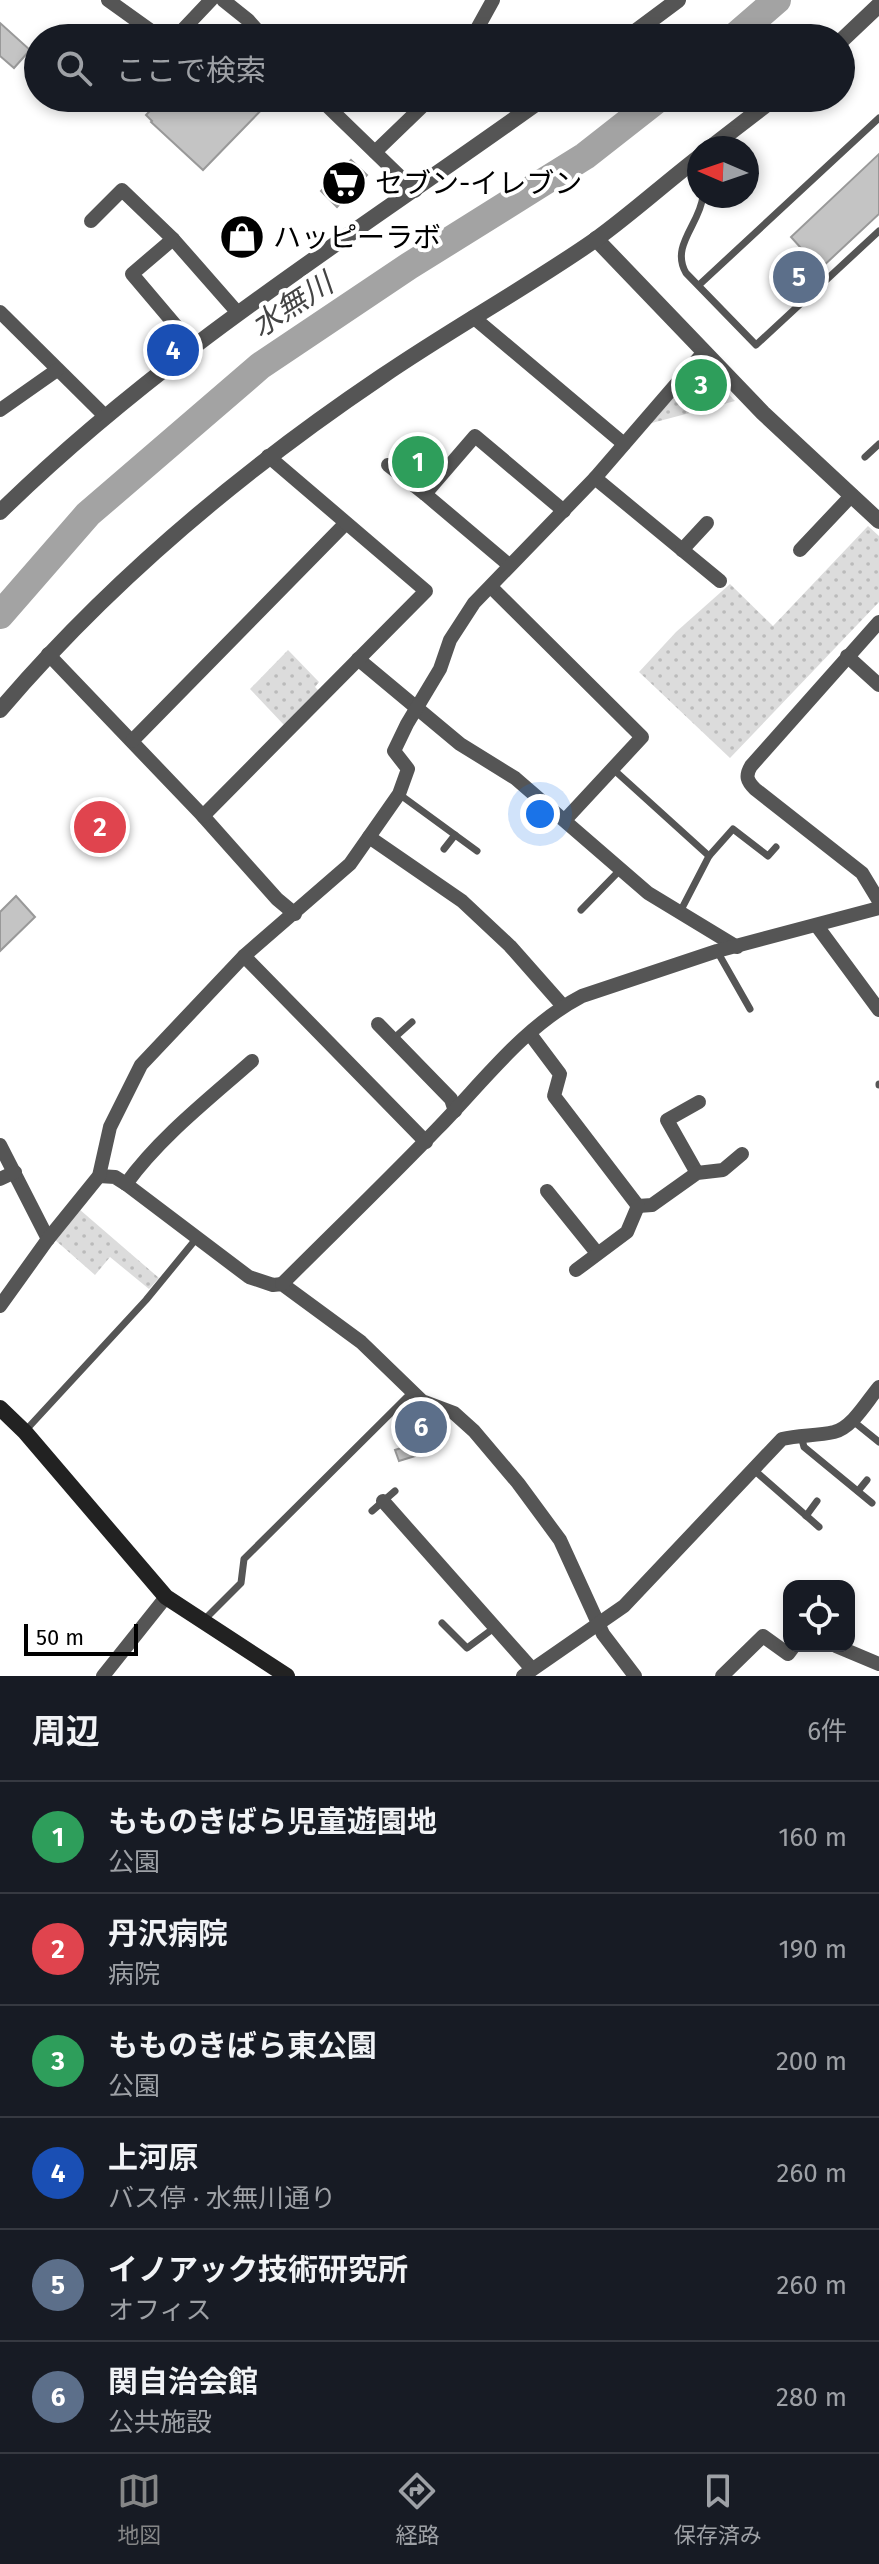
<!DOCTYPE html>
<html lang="ja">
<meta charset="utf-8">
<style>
body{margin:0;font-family:"Fira Sans","Noto Sans JP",sans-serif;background:#20242c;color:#f1f3f6}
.controls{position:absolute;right:24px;bottom:24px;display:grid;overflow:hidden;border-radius:16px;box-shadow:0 4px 12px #0003}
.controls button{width:72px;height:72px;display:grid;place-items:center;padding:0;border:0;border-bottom:2px solid #363941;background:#171b24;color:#f1f3f6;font:40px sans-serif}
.compass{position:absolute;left:687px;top:136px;width:72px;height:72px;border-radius:50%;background:#171b24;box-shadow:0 4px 12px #0003;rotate:272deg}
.scale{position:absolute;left:24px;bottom:20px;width:114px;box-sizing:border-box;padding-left:8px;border:4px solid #000;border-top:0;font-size:22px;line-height:28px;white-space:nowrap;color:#000;-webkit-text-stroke:6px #fff;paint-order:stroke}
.you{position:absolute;left:540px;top:814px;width:28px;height:28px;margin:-20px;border:6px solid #fff;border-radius:50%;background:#1a73e8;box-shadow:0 0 0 12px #1a73e833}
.badge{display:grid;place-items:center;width:52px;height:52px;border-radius:50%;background:#858687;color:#fff;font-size:26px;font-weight:700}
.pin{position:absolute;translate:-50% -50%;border:4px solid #fff;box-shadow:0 2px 8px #0006}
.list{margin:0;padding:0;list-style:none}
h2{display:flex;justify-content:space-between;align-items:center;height:104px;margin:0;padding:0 32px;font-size:34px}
h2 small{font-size:26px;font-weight:400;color:#9ea1a6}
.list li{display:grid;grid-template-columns:52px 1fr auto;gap:24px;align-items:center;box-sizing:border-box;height:112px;padding:0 32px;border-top:2px solid #363941}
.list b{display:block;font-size:30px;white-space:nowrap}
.list p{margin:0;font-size:26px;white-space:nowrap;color:#9ea1a6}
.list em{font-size:26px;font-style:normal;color:#9ea1a6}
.icon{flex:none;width:44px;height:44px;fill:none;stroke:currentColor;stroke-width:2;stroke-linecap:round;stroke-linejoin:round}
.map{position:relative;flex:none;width:879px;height:1676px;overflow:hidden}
.search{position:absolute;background:#171b24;box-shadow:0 4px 12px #0003;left:24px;right:24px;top:24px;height:88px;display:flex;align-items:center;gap:20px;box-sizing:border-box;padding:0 28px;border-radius:44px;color:#9ea1a6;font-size:30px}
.sheet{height:776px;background:#171b24}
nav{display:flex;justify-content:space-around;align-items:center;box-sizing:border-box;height:112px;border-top:2px solid #363941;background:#171b24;font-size:22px;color:#9ea1a6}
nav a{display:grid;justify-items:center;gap:4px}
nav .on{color:#858687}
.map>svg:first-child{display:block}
.grass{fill:url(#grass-dots)}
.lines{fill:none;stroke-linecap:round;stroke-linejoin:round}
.river{stroke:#a3a3a3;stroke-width:28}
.building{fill:#c4c4c4;stroke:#999;stroke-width:2}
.service{stroke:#555;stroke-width:7}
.minor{stroke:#555;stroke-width:14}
.tertiary{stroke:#555;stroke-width:16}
.secondary{stroke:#222;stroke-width:16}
.labels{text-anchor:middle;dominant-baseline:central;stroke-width:8;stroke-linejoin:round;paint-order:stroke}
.poi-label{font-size:28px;fill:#000;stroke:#fff;text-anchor:start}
.water-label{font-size:30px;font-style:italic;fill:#444;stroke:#fff}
</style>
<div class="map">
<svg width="879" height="1676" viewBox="0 0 879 1676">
<defs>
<pattern id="grass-dots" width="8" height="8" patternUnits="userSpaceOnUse" patternTransform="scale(2)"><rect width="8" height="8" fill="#dcdcdc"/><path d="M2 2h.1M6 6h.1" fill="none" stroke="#bbb" stroke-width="1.8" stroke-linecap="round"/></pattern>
</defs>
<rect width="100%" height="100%" fill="#fff"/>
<!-- grass -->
<g class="grass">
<path d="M696,369H703L735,401L648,424Z"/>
<path d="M417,439L444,463L428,484H419L393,461Z"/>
<path d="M868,526L879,536V602L730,758L639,672L676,632L730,584L773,626Z"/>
<path d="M288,650L319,682L315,687L318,690L284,725L250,689Z"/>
<path d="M79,1209L159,1278L149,1289L110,1257L95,1275L54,1239Z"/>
</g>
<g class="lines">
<!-- river -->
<g class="river">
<path d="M733,38L777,0"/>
<path d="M0,615L88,514L260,366L409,266L585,156L659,98"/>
</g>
</g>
<!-- building -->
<g class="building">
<path d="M0,23L30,50L14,68L0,56Z"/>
<path d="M162,98H273L203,170L151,122L152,121L146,115Z"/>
<path d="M879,154V214L820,269L791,237Z"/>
<path d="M351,160L367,175L337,207L321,191Z"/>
<path d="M242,217L262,237L242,257L222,237Z"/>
<path d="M16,896L35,917L0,951V912Z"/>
<path d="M420,1411L434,1419L416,1446L403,1438Z"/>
<path d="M411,1445L415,1456L399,1461L395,1450Z"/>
</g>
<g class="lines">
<!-- service -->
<g class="service">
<path d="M690,166L699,184"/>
<path d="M703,196C700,224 670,246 686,273L756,345L879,231"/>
<path d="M699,285L879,118"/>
<path d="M865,457L879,444"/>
<path d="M613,769L709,856"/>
<path d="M399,794L477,851"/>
<path d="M444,849L455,835"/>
<path d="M581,910L621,869"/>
<path d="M680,912L709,856L733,829L768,856L776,847"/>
<path d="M717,951L750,1009"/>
<path d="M393,1039L412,1022"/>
<path d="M879,1084V1085"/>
<path d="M853,1421L879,1442"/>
<path d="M26,1430L146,1300L196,1239"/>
<path d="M801,1436L804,1447L872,1503"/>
<path d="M754,1470L819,1527"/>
<path d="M858,1491L867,1480"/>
<path d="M372,1511L395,1491"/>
<path d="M806,1516L817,1501"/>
<path d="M203,1621L241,1583L244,1559L412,1392"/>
<path d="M442,1623L467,1648L494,1628"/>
</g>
<!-- minor -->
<g class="minor">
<path d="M108,0L161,38"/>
<path d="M223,0L248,20L264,38"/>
<path d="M175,38L211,0"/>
<path d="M472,38L493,0"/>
<path d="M319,98L415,191"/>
<path d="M375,152L431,98"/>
<path d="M91,221L122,190L173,239L238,313"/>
<path d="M173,239L132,274L193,346"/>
<path d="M0,312L105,416"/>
<path d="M473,317L624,444"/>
<path d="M0,410L57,370"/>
<path d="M388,465L425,494"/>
<path d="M595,478L720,581"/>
<path d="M682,550L707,523"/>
<path d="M800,550L852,495"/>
<path d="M509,565L425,494L475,436L564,511"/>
<path d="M491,587L642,737L565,820"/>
<path d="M879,622L751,766C745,776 747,781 755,789L862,873L879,901"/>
<path d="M48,654L203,816L277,899L295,914"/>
<path d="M847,656L879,685"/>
<path d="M358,659L460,744L515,778L648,893L737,947"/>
<path d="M132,741L345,524"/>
<path d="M203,816L426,591L268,456"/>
<path d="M369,837L462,901L510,946L563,1006"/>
<path d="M817,926L879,1010"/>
<path d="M244,956L426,1142"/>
<path d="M378,1024L451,1099L455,1111"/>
<path d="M530,1034L560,1074L554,1096L638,1206"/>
<path d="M0,1145L48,1239"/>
<path d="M697,1173L667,1120L699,1102"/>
<path d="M99,1176L115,1177L126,1184L249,1277L273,1285L282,1284L361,1342L422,1401L454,1413L474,1431L518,1483L560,1540L603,1634L635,1676"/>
<path d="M0,1179L15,1172"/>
<path d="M126,1184C160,1137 209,1099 252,1061"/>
<path d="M547,1191L597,1253"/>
<path d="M638,1206L652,1205L697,1173L723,1170L742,1154"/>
<path d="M576,1270L627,1232L638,1206"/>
<path d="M282,1284C334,1232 387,1181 438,1128C483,1082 523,1027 582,996L717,951L879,908"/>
<path d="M0,1306L48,1239L99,1176L110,1127L141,1065L244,956L350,864L399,794L408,769L394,751L407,724L440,669L450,640L474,603L595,478L703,353"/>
<path d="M383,1501L532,1669"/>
<path d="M836,1646L879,1664"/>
<path d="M103,1676L166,1597"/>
<path d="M523,1676L624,1606L782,1439C799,1435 817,1436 834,1432C853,1427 867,1401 879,1387"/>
<path d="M722,1676L763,1636L788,1654L794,1646"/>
</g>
<!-- tertiary -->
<g class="tertiary">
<path d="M627,38L678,0"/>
<path d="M841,41L879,5"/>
<path d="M710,148L775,98"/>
<path d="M596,239L763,413L879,521"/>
<path d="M0,512C163,352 359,231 544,98"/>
<path d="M0,710C111,580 240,472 381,377C451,329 526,288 595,240C631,214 664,184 699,157"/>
</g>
<!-- secondary -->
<path class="secondary" d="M0,1408L25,1432L166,1597L287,1676"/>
</g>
<!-- icons -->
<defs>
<g id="supermarket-disc" transform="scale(2.3)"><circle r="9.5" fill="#000" stroke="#fff"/><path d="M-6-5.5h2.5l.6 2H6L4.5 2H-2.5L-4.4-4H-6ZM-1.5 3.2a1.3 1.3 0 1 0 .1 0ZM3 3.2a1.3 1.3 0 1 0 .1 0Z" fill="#fff"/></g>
<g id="shop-disc" transform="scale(2.3)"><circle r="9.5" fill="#000" stroke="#fff"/><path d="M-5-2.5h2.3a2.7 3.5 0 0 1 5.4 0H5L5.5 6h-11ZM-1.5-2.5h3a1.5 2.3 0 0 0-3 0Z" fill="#fff"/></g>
</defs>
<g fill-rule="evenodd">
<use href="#supermarket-disc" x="344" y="183"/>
<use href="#shop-disc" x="242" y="237"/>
</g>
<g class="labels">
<!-- poi labels -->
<g class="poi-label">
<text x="375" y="183">セブン-イレブン</text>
<text x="273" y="237">ハッピーラボ</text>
</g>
<!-- water labels -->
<g class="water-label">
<text transform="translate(292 305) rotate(-33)">水無川</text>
</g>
</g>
</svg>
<div class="controls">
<button><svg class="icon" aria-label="locate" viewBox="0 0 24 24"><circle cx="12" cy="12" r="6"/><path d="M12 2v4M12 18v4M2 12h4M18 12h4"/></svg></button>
</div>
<svg class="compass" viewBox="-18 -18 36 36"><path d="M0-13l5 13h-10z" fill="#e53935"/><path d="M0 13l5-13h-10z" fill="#9ea1a6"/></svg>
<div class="scale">50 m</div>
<div class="you"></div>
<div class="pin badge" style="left:418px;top:462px;background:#2e9e5b">1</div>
<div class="pin badge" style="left:100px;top:827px;background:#e0444e">2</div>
<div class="pin badge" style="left:701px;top:385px;background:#2e9e5b">3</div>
<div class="pin badge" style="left:173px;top:350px;background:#1a4fb4">4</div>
<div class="pin badge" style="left:799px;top:277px;background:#5c6f8a">5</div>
<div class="pin badge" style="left:421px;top:1427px;background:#5c6f8a">6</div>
<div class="search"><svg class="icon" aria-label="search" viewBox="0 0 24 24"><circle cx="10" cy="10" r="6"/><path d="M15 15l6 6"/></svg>ここで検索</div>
</div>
<section class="sheet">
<h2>周辺<small>6件</small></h2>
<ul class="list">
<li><span class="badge" style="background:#2e9e5b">1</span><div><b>もものきばら児童遊園地</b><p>公園</p></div><em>160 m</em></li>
<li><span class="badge" style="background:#e0444e">2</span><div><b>丹沢病院</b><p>病院</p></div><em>190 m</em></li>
<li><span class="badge" style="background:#2e9e5b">3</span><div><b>もものきばら東公園</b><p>公園</p></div><em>200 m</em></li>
<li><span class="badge" style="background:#1a4fb4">4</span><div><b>上河原</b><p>バス停 · 水無川通り</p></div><em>260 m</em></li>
<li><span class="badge" style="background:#5c6f8a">5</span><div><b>イノアック技術研究所</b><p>オフィス</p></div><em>260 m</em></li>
<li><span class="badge" style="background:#5c6f8a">6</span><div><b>関自治会館</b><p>公共施設</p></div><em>280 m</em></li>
</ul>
</section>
<nav>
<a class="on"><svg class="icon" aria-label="map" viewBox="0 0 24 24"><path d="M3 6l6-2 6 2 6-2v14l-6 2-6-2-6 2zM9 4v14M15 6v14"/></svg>地図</a>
<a><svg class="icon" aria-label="directions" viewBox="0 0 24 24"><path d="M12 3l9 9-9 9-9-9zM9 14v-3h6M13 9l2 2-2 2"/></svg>経路</a>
<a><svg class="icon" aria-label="saved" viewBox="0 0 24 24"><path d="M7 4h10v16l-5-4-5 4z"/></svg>保存済み</a>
</nav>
